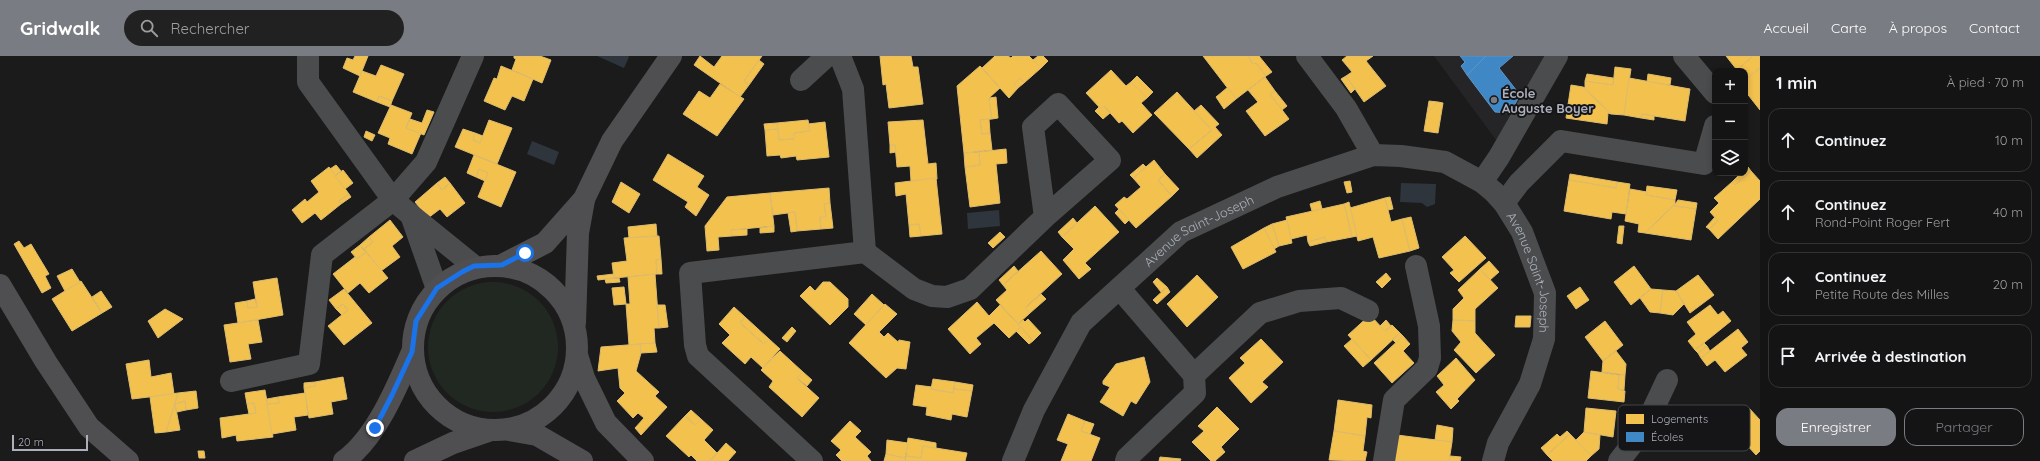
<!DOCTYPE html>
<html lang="fr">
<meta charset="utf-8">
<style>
body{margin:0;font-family:Quicksand,sans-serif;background:#212122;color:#f1f3f6}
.controls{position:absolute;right:12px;top:12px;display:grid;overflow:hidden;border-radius:8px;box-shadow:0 2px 6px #0003}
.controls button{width:36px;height:36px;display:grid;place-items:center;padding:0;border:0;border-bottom:1px solid #333334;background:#141414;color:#f1f3f6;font:20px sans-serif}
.scale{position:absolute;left:12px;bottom:10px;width:76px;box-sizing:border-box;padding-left:4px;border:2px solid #adb0bb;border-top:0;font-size:11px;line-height:14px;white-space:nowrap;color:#adb0bb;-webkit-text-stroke:3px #151517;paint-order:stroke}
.stop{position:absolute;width:12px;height:12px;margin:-9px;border:3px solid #1a73e8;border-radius:50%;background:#fff}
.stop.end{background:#1a73e8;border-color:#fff;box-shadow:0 1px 4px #0008}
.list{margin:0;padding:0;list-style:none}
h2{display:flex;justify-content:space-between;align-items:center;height:52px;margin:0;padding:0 16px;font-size:17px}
h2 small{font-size:13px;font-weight:400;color:#9d9ea0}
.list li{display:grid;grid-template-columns:26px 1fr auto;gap:12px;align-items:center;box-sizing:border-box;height:64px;margin:0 8px 8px;padding:0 8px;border:1px solid #333334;border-radius:12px}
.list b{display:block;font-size:15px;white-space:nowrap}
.list p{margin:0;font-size:13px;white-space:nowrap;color:#9d9ea0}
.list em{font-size:13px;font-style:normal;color:#9d9ea0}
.actions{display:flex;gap:8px;padding:12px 16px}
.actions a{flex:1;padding:9px 0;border:1px solid #7a7c83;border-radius:12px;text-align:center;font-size:14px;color:#7a7c83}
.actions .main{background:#7a7c83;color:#fff}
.icon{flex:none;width:22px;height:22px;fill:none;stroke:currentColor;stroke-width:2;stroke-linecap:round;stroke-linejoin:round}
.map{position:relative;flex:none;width:1760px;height:405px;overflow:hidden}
header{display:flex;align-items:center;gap:24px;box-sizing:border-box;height:56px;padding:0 20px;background:#7a7c83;color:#fff}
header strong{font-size:19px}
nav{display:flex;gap:22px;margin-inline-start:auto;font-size:14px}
.search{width:280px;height:36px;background:#212122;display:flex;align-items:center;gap:10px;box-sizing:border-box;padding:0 14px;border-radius:22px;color:#9d9ea0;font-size:15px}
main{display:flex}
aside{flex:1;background:#141414}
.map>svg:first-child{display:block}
.built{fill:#252527}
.green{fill:#212822}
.water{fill:#2e353d}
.homes{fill:#f2c14e;stroke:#ddbc6f}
.schools{fill:#3f88c5;stroke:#6094c2}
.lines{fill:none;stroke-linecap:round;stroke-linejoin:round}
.minor{stroke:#4b4c4e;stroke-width:22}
.secondary{stroke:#4f4f52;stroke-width:22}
.route{stroke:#1a73e8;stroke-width:5}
.poi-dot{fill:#7a7c83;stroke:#151517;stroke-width:1.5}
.labels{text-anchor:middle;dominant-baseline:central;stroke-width:4;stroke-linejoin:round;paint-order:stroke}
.poi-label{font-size:13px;font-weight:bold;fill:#adb0bb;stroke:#151517;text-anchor:start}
.street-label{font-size:13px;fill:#adb0bb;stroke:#151517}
.key{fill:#151517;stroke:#434448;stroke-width:1}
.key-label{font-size:11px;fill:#adb0bb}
</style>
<header>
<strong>Gridwalk</strong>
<div class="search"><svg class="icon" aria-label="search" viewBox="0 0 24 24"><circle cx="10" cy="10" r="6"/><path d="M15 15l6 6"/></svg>Rechercher</div>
<nav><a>Accueil</a><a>Carte</a><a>À propos</a><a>Contact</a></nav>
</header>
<main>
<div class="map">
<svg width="1760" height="405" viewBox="0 0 1760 405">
<rect width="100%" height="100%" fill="#1b1b1b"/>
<!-- built -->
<path class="built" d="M1434,0H1545L1499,88Z"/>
<!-- green -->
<circle class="green" cx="493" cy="291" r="65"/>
<!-- water -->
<g class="water">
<path d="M597,0H628L629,1L624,12Z"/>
<path d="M532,85L559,96L554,109L527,98Z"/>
<path d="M1401,127L1436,128L1435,148L1427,151L1422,147L1400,146Z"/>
<path d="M999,154L1000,170L968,173L967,157Z"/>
</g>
<!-- homes -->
<g class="homes">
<path d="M355,0H368L360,20L343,12L347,2L353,4Z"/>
<path d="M514,0H540L551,4L542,27L512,14L516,3L514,2Z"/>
<path d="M700,0L714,11L722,0H762L744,25L749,29L740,41L694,9Z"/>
<path d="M880,0H911L913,11H918L923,48L889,52L886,28L883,29Z"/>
<path d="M995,0H1008L1011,2L1013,0H1029L1041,12L1024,27L1020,22L1014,28L1018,32L1009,42L982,12Z"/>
<path d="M1038,0H1043L1048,5L1041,12L1033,4Z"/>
<path d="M1203,0H1248L1253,8L1256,7L1266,20L1236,43Z"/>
<path d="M1248,0H1259L1272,16L1266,20L1256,7L1253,8Z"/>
<path d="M1347,0H1373L1366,5L1386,30L1364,46L1346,20L1352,16L1342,4Z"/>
<path d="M1726,0H1753L1737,14Z"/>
<path d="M1753,0H1760V12L1746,24L1745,15L1737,14Z"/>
<path d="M759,4L764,8L749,29L744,25Z"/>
<path d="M381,9L404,18L392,45L379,40L377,46L353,36L362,15L376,20Z"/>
<path d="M501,10L533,23L524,45L512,40L505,54L484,45L494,22L497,23Z"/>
<path d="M980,10L1000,32L989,42L992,63L980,64L982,78L990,77L992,94L964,97L957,30Z"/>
<path d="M1615,11L1631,13L1624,59L1611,58L1583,31L1585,32V25L1613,29Z"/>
<path d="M1760,12V54L1745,35V24Z"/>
<path d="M1111,14L1126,30L1131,26L1147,42L1141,47L1152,59L1133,77L1122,65L1119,67L1104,50L1101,53L1086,37Z"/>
<path d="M1587,18L1613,22V29L1585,25Z"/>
<path d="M1648,18L1671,22L1670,29L1647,26Z"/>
<path d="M1137,20L1153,36L1147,42L1131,26Z"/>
<path d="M1346,20L1355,33L1351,37L1341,23Z"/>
<path d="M1265,21L1275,35L1270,38L1289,63L1265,80L1246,55L1258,46L1248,34Z"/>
<path d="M1020,22L1024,27L1018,32L1014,28Z"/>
<path d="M1629,22L1690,33L1685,65L1642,58L1641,62L1624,59Z"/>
<path d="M720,28L744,43L717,80L683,58L699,35L710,42Z"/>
<path d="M1571,29L1583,31L1611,58L1608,57L1607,68L1566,62Z"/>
<path d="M1228,31L1236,43L1224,53L1216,41Z"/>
<path d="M1275,35L1287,50L1282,54L1270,38Z"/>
<path d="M1177,36L1212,74L1189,93L1154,57Z"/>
<path d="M379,40L392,45L390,51L377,46Z"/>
<path d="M996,41L998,62L992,63L989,42Z"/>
<path d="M1429,45L1438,46L1427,57Z"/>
<path d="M1438,46L1443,47L1438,77L1424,75L1427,57Z"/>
<path d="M391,49L412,57L406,72L421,77L412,98L388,88L390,82L378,77Z"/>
<path d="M1201,49L1219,68L1215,71L1222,79L1197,102L1189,93L1212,74L1194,55Z"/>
<path d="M1104,50L1110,57L1103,63L1095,55L1099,51L1101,53Z"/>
<path d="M427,54L434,56L424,79L406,72L410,63L422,67Z"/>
<path d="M1642,58L1654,60V64L1641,62Z"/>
<path d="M989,63L990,77L982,78L980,64Z"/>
<path d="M489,64L512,72L497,108L455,91L463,73L475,77L473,84L480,87Z"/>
<path d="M808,64L810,75L794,77V83L779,84L777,67Z"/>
<path d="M923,64L928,108L936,107L937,123L911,125L910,110L897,111L895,89H890L888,66Z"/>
<path d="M825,66L829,101L797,104L796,100L781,102L780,99L767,100L765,74L778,73L779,84L794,83V77L810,75L808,68Z"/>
<path d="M777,67L778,73L765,74L764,68Z"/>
<path d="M366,75L375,79L372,85L364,81Z"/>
<path d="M475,77L483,80L480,87L473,84Z"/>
<path d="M890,89H895L896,96L890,97Z"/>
<path d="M1006,93L1007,107L996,108L1000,147L970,151L965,111L980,109L979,96Z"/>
<path d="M979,96L980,109L965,111L964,97Z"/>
<path d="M668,98L704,120L697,131L709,139L696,160L685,151L688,146L653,124Z"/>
<path d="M474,99L516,116L501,151L478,141L488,117L479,113L476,121L467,117Z"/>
<path d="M1154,104L1165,118L1158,124L1172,140L1136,172L1115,149L1124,141L1127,143L1141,131L1133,122Z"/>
<path d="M1143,108L1146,111L1133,122L1130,119Z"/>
<path d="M336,109L341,115L335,120L330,113Z"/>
<path d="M329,111L349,138L339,145L341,148L321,164L315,157L302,167L292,154L305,143L307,146L319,136L311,125Z"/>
<path d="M1748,111L1751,115L1735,129L1732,126L1741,117H1745Z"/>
<path d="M479,113L488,117L485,125L476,121Z"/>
<path d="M343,114L353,127L345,133L335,120Z"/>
<path d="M1751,115L1760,125V143L1718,183L1709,173L1718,165L1710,156L1719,147L1714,142L1732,126L1735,129Z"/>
<path d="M1165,118L1179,133L1172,140L1158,124Z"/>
<path d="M1570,118L1617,126L1616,132L1569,124Z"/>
<path d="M445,121L450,127L442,134L437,127Z"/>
<path d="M936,122L942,178L921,180L919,168L909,169L906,138L896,140L895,127Z"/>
<path d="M1569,124L1616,132L1617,126L1630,128L1626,158L1612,156L1611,163L1564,155Z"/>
<path d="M1350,125L1352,136L1347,137L1344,126Z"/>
<path d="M621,126L640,138L629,157L612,146Z"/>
<path d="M437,127L442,134L450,127L465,147L447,161L440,153L428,162L415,146Z"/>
<path d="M1647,130L1677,134L1675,144L1646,139Z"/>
<path d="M829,132L830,147L824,148L826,161H820L821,173L797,175L795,156L773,159L770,137Z"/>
<path d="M1630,133L1647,136L1646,139L1675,144V148L1645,177L1638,176L1639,168L1625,165Z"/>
<path d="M770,137L774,170L731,174L732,180L718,181L719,194L707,195L705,170L727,141Z"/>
<path d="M349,138L351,141L341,148L339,145Z"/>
<path d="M1390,141L1393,153L1388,154L1385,142Z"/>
<path d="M1385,142L1391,166L1402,163L1410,195L1379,202L1373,181L1358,185L1350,152Z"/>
<path d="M1678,144L1697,147L1696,153L1674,150Z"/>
<path d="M1320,145L1322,153L1312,155L1310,148Z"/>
<path d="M1349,146L1357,180L1352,181L1344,148Z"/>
<path d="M830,147L833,172L821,173L820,161H826L824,148Z"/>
<path d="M1344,148L1352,181L1326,186L1325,181L1308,186L1307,179L1291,183L1286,161Z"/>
<path d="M1675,148L1674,150L1696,153L1691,184L1645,177Z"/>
<path d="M1095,150L1119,176L1085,207L1091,213L1079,223L1063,204L1074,193L1062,181Z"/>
<path d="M1119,153L1129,164L1125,168L1115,157Z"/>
<path d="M795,156L797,175L791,176L788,157Z"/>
<path d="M1411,161L1419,192L1410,195L1402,163Z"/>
<path d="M1715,161L1718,165L1709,173L1706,171Z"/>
<path d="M1073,162L1077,167L1062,181L1058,176Z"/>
<path d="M390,164L403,181L392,190L400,201L381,215L364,193L373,186L369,181Z"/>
<path d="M1287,164L1292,187L1279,190L1272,168Z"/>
<path d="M656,168L657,180L629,182L628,171Z"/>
<path d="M919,168L921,180L910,181L909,169Z"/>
<path d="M1272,168L1279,190L1274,193L1264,172Z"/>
<path d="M774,170V176L760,177V172Z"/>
<path d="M1619,170H1624L1622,188L1617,187Z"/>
<path d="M1264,172L1276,196L1243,213L1231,191Z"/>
<path d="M747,173V179L732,180L731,174Z"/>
<path d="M1000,176L1005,181L993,192L988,187Z"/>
<path d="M659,180L661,203L656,204L657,218L614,222L612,207L627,205L624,182Z"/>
<path d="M1465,180L1486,202L1459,226L1450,217L1454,214L1442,201Z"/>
<path d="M369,181L373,186L364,193L360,189Z"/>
<path d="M1325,181L1326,186L1310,190L1308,186Z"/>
<path d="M19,185L24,192L31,188L49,218L45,220L51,232L42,237L14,188Z"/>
<path d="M360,189L366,196L357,203L351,196Z"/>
<path d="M1041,195L1062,218L1025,252L1030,257L1018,268L996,244L1007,234L1003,229Z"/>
<path d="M366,196L388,222L369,237L360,227L348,237L333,218L355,201L357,203Z"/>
<path d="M661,203L662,218H657L656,204Z"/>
<path d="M1489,205L1499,216L1490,224L1480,213Z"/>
<path d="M1014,210L1018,215L1003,229L999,224Z"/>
<path d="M1634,210L1651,233L1631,249L1614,226Z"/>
<path d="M72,213L80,226L65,235L57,220Z"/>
<path d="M1480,213L1498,232L1475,253V265L1453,264V253L1464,242L1458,234Z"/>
<path d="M1386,217L1391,223L1382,232L1376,226Z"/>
<path d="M614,218V222L598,224L597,220Z"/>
<path d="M655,218L659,272H654L655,287L629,289L626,248H630L628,221Z"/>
<path d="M1197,219L1218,241L1187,271L1167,248Z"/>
<path d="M1698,219L1714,239L1690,257L1676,235Z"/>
<path d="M277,222L283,259L238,267L235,247L247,245L248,252L257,251L253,226Z"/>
<path d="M619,222L620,226L606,227L605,223Z"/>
<path d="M1157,222L1167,231L1161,236L1153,226Z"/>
<path d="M81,225L102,257L72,275L52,243Z"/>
<path d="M823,226H830L848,243V251L830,269L800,240L810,230L815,235Z"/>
<path d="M624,231L626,248L614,249L612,232Z"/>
<path d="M1167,231L1170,236L1157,248L1153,244Z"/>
<path d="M1580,231L1589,244L1576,253L1567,240Z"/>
<path d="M344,233L372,267L344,289L328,270L348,254L343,248L336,253L329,244Z"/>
<path d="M1651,233L1663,234L1660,257L1650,256L1640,242Z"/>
<path d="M1663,234L1676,235L1684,248L1673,259L1660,257Z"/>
<path d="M101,235L112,251L102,257L92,241Z"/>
<path d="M872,238L884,249L866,269L854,258Z"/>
<path d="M1041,238L1046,243L1030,257L1025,252Z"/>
<path d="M255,243L257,251L248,252L247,245Z"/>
<path d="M977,246L989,260L1000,249L1021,271L1009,282L994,267L976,282L981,288L970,298L948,273Z"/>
<path d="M343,248L348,254L342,259L336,253Z"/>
<path d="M885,248L897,258L879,276L884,281L888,277L898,286L899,284L910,286L906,313L897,312L886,322L849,287Z"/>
<path d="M657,249H665L668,271L659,272Z"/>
<path d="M1710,249L1718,259L1723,255L1731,265L1695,294L1688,285L1696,278L1687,266Z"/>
<path d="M734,251L745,261L740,267L764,288L769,283L780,293L763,312L751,301L745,308L722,287L730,279L719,268Z"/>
<path d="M165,253L183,263L158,282L148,265Z"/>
<path d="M1370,259L1385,275L1392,269L1400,277L1371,304L1348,279Z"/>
<path d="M1516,260H1531L1530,271H1515Z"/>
<path d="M745,261L769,283L764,288L740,267Z"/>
<path d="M1028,263L1041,277L1033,285L1018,268L1023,264L1025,266Z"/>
<path d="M258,264L262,286L248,288L251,303L230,306L224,269Z"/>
<path d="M1386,264L1391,270L1385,275L1380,270Z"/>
<path d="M1453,264L1475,265V277L1495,299L1476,317L1454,294L1461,286L1452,275Z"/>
<path d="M1605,265L1623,289L1603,305L1585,281Z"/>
<path d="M792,271L796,275L787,286L782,282Z"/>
<path d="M1021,271L1033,285L1029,288L1016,275Z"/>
<path d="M1738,273L1748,286L1741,292L1747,299L1725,316L1715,304L1707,310L1701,302Z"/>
<path d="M1400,277L1403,280L1396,287L1393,284Z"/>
<path d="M1403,280L1410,288L1403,295L1414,307L1392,327L1374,307Z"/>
<path d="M1261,283L1283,306L1262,326L1268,331L1251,347L1229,322L1245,307L1240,302Z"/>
<path d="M1352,283L1371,304L1363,311L1344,290Z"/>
<path d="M655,287L657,296L641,297L640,288Z"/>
<path d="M1704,287L1707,290L1698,297L1695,294Z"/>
<path d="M640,288L641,297L636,315L659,336L655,340L667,351L641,379L635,372L644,362L638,357L633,362L617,345L625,337L620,332L618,312L598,315L601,291Z"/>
<path d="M1707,290L1710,295L1701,302L1698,297Z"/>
<path d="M780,295L803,316L797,322L819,342L802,361L769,331L773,325L761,314Z"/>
<path d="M1616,295L1626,308L1625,319L1602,316L1603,305Z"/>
<path d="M1144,301L1150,326L1136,348L1131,345L1123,360L1100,346L1110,331L1103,328V325L1116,308Z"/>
<path d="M1456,302L1475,324L1457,343L1459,345L1451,353L1436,336L1444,329L1437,320Z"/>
<path d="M149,304L151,321L171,317L174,338L132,343L126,308Z"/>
<path d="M1591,315L1619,319L1618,333L1625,335L1624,346L1588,342Z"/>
<path d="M803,316L812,324L807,330L797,322Z"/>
<path d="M1619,319H1625L1624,334L1618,333Z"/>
<path d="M343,321L347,343L331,346L333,358L309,362L304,332L315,330V326Z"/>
<path d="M933,323L955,326L953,337L931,333Z"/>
<path d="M315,326V330L304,332V327Z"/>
<path d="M955,326L973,329L972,335L954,333Z"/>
<path d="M916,329L932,331L931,333L953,337L954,333L972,335L967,361L952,358L951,364L926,359L927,351L913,349Z"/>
<path d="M265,334L273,381L237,385L236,379L222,382L220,362L256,357L254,347L247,348L245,337Z"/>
<path d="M196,335L198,352L186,354L185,345L175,348L180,374L166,376L178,337Z"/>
<path d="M178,337L166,376L155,377L150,341Z"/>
<path d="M305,337L308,359L294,361L296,374L272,378L267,348L279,347L278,341Z"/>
<path d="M278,341L279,347L267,348V343Z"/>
<path d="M1338,344L1372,349L1371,362L1367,361L1365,380L1334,375Z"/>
<path d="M185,345L186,354L177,356L175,348Z"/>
<path d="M254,347L256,357L249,358L247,348Z"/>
<path d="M1217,351L1239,373L1221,391L1225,396L1215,405H1211L1192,386L1204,375L1198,370Z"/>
<path d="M1586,352L1616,355L1613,381L1584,376Z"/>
<path d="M1749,352L1760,364V395L1756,399L1735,376L1746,367L1740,361Z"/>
<path d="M691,354L701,363L695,369L685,360Z"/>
<path d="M1068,358L1085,365L1081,375L1100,382L1091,405H1061L1068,388L1057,384Z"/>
<path d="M685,360L695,369L701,363L713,374L704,384L717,397L710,405H697L691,399L689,401L666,380Z"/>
<path d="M850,365L861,375L855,381L871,396L867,400L871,405H842L836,399L841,394L831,385Z"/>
<path d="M1085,365L1094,368L1090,378L1081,375Z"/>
<path d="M1437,369L1453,372L1452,386L1435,384Z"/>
<path d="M1334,375L1365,380L1363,395L1367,396L1365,405L1329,404Z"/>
<path d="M1567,375L1570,378L1547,399L1541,392L1557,378L1560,381Z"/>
<path d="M1584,376L1600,379L1599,393L1591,400L1575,385Z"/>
<path d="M1570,378L1591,400L1586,405H1553L1547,399Z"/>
<path d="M1397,379L1452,386L1449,405H1393Z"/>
<path d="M908,382L936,387V393L923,390L921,402L906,400Z"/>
<path d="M887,384L908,387L905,402L886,398Z"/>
<path d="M726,387L736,396L728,405H710Z"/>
<path d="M923,390L967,397L965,405H905L906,400L921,402Z"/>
<path d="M198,395H204L205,402H199Z"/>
<path d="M886,398L905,402V405H884Z"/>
<path d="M1450,400L1461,401L1460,405H1449Z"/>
<path d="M1160,401L1181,403L1180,405H1159Z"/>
</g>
<!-- schools -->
<g class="schools">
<path d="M1460,0H1486L1467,19L1461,10L1465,6Z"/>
<path d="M1486,0H1513L1499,12L1520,39L1510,57L1495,56L1467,19Z"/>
</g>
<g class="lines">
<!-- minor -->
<g class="minor">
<path d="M308,0V26L393,144L411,159"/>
<path d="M1307,0L1346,52L1373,99"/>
<path d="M1684,0L1715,37"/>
<path d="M801,24L827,0"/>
<path d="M1482,126L1499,101L1557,0"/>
<path d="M1504,147L1519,127L1561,85L1704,108L1715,70"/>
<path d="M865,196L914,233L932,240L947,241L970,233L1045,161L1110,104L1058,48L1033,71L1045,161"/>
<path d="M437,233L411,159L474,210"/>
<path d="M1120,233L1194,319L1195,337L1127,402L1126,405"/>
<path d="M1194,319L1260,257L1299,245L1341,242L1368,255"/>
<path d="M231,325L309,308L322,199L393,144L426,106L473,0"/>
<path d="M812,405L698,300L695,289L690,217L865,196L853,33L840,0"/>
<path id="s1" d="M1013,405L1034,354L1081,267L1181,176L1277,131L1373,99L1401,100L1445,106L1482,126L1494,136L1504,147L1522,176L1545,237L1544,283L1530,328L1498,387L1493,405"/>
<path d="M1384,405L1394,344L1427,312L1430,302L1429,270L1416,210"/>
<path d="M1619,405L1644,373L1667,324"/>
</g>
<!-- secondary -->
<g class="secondary">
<path d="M502,209L545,187L584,143L612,85L671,0"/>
<circle cx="495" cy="292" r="82"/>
<path d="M0,229L46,306L89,371L128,405"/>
<path d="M575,267L578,177L584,144"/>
<path d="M577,299L584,322L606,367L643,405"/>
<path d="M509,374L537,379L582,405"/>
<path d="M344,405C376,382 397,331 412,296"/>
<path d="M415,405L453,387L488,375"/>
</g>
</g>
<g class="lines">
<!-- route -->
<path class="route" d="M375,372L392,339L412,296L416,265L437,232L462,216L474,210L502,209L525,197"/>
</g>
<!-- markers -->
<circle class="poi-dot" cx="1494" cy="44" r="4"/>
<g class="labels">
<!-- poi labels -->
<g class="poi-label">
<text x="1502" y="37">École<tspan x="1502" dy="15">Auguste Boyer</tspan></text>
</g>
<!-- street labels -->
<g class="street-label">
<text stroke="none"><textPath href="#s1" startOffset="305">Avenue Saint-Joseph</textPath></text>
<text stroke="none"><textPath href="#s1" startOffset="717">Avenue Saint-Joseph</textPath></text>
</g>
</g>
<!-- legend -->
<rect x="1618" y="349" width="132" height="46" rx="6" class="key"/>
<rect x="1626" y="358" width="18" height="10" fill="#f2c14e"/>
<rect x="1626" y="376" width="18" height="10" fill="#3f88c5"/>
<g class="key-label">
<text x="1651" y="367">Logements</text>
<text x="1651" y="385">Écoles</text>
</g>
</svg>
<div class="controls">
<button>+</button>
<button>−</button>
<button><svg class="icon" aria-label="layers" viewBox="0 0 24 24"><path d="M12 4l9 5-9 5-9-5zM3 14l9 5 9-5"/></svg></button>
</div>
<div class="scale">20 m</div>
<div class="stop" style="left:525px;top:197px"></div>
<div class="stop end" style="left:375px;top:372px"></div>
</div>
<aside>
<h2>1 min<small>À pied · 70 m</small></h2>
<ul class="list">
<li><svg class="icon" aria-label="ahead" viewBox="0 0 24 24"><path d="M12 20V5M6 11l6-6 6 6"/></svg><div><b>Continuez</b></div><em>10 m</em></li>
<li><svg class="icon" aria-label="ahead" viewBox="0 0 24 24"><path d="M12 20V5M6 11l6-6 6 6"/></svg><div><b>Continuez</b><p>Rond-Point Roger Fert</p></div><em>40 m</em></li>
<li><svg class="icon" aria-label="ahead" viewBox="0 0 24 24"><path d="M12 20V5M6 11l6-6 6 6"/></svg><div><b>Continuez</b><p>Petite Route des Milles</p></div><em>20 m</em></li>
<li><svg class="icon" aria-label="arrive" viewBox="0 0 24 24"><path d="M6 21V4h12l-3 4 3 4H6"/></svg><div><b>Arrivée à destination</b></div></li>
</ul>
<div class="actions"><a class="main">Enregistrer</a><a>Partager</a></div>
</aside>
</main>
